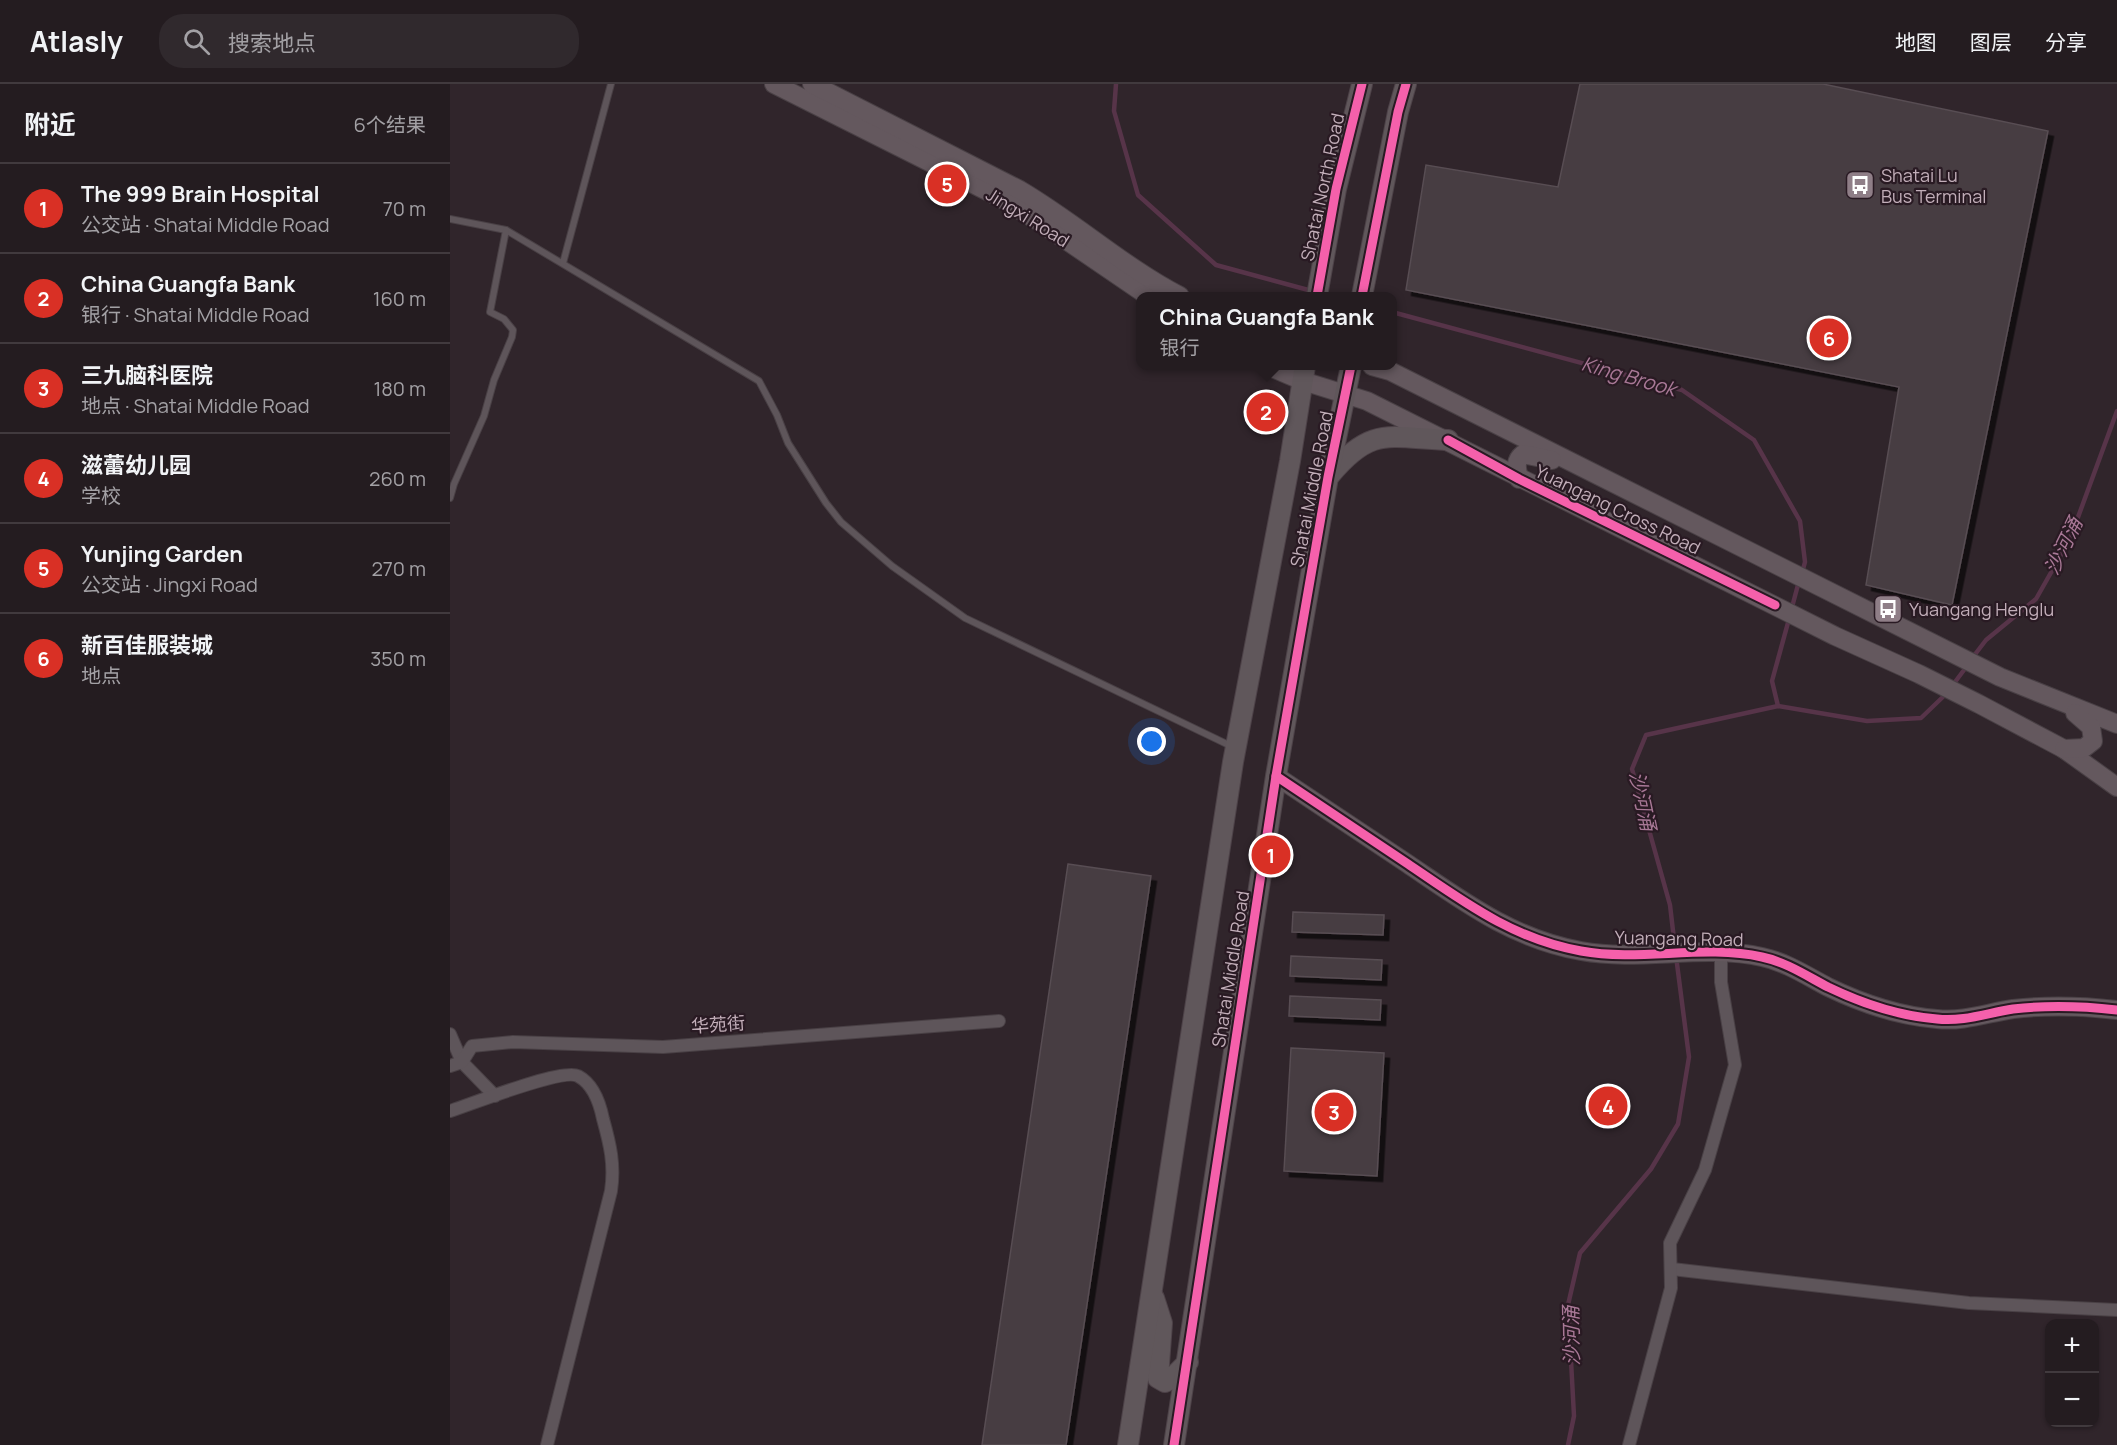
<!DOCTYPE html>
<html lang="zh">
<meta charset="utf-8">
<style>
body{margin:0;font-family:Manrope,"Noto Sans SC",sans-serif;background:#30292d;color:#f1f3f6}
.controls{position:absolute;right:18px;bottom:18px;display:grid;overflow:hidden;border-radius:12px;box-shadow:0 2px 4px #0004}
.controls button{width:54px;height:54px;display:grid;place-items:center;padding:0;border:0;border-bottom:2px solid #413a3e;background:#241c20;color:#f1f3f6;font:30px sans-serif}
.you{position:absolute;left:702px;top:658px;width:21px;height:21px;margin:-15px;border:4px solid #fff;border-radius:50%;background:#1a73e8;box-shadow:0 0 0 9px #1a73e833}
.badge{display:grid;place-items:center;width:39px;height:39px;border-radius:50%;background:#d93025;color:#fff;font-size:20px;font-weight:700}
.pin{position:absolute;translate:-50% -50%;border:3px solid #fff;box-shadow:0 2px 6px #0006}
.popup{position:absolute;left:686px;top:208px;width:261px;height:78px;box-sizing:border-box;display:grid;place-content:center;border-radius:12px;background:#241c20;filter:drop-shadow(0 2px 4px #0005);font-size:20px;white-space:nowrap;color:#a3a1a5}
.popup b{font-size:22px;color:#f1f3f6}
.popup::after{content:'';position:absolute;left:50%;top:100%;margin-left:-12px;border:12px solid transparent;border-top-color:#241c20}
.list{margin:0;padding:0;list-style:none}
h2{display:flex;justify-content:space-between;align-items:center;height:78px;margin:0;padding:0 24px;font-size:26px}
h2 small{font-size:20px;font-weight:400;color:#a3a1a5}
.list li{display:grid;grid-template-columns:39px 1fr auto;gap:18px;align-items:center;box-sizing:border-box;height:90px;padding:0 24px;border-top:2px solid #413a3e}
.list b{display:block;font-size:22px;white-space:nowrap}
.list p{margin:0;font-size:20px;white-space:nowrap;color:#a3a1a5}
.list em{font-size:20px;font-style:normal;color:#a3a1a5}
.icon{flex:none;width:33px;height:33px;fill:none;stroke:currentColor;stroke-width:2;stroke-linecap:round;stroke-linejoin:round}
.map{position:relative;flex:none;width:1667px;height:1361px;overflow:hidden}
header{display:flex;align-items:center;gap:36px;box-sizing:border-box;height:84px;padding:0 30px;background:#241c20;border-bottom:2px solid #413a3e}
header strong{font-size:28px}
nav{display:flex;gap:33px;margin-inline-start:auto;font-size:21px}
.search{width:420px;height:54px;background:#30292d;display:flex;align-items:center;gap:15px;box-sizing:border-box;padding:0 21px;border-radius:24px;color:#a3a1a5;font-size:22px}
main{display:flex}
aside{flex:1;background:#241c20}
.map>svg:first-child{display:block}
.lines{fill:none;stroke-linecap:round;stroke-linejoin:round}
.stream{stroke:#573449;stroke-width:4.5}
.building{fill:#463d42;stroke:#584d53;stroke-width:1.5;filter:url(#shadow)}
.lane-casing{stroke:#494045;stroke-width:8}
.street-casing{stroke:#494045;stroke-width:14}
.secondary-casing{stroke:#494045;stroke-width:20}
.primary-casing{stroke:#4d4248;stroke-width:22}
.lane{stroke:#5e555a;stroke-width:6}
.street{stroke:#5e555a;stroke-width:12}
.secondary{stroke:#64585e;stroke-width:18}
.primary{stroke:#60575b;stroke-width:20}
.cycleway-casing{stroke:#291a23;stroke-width:13}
.cycleway{stroke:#f560ab;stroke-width:9}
.labels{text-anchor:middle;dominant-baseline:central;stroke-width:4.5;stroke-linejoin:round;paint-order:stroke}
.poi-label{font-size:18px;fill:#c2aeb9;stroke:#291a23;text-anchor:start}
.street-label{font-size:18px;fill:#c2aeb9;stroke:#291a23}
.water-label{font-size:20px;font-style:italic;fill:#a87896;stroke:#291a23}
</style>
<header>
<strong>Atlasly</strong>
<div class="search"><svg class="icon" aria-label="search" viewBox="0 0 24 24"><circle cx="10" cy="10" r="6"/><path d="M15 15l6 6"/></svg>搜索地点</div>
<nav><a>地图</a><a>图层</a><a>分享</a></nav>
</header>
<main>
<aside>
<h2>附近<small>6个结果</small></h2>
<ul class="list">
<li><span class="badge">1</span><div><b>The 999 Brain Hospital</b><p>公交站 · Shatai Middle Road</p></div><em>70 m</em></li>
<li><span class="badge">2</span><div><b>China Guangfa Bank</b><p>银行 · Shatai Middle Road</p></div><em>160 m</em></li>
<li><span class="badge">3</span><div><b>三九脑科医院</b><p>地点 · Shatai Middle Road</p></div><em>180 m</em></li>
<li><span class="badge">4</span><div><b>滋蕾幼儿园</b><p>学校</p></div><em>260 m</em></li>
<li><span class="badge">5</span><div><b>Yunjing Garden</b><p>公交站 · Jingxi Road</p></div><em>270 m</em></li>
<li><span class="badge">6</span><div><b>新百佳服装城</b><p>地点</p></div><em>350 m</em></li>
</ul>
</aside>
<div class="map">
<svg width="1667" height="1361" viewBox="0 0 1667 1361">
<defs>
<filter id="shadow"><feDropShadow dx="5.5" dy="5.5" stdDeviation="0" flood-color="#0009"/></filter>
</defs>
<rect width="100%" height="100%" fill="#30252b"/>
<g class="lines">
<!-- stream -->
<g class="stream">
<path d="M666,0L664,27L688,111L766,181L862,207"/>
<path d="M873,209L884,212"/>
<path d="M942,228L1232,306L1304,356L1350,437L1355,478L1352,489"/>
<path d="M1341,527L1349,497"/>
<path d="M1523,573L1536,556L1586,515L1620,455L1667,327"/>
<path d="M1502,602L1517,582"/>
<path d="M1328,622L1322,597L1339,535"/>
<path d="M1225,864L1220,821L1182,685L1196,651L1328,622L1417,637L1471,634L1497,609"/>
<path d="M1118,1361L1124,1332L1118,1221L1130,1169L1201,1085L1228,1040L1239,973L1226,872"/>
</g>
</g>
<!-- building -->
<g class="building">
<path d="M1130,0H1373L1598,47L1502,521L1416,501L1449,303L956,206L976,81L1108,103Z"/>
<path d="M618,780L701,792L616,1361H532Z"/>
<path d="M843,828L934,831L933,851L842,848Z"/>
<path d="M841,872L932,876L931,896L840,892Z"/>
<path d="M840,912L931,916L930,936L839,932Z"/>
<path d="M841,964L934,969L927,1092L834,1087Z"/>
</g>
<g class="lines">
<!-- lane casing -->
<g class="lane-casing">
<g id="lane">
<path d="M0,135L56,146L309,297L327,331L338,359L376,419L391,438L442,482L515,534L783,663"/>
<path d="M113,179L161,0"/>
<path d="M0,414L4,400L34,332L44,296L62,253L63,246L54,235L40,228L56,146"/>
</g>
</g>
<!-- street casing -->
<g class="street-casing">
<g id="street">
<path d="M0,950L12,978L45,1012"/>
<path d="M0,982L12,978L22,962L63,958L213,963L549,937"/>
<path d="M0,1027C22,1020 112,984 128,992C143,1000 150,1020 153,1035C160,1060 165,1081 161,1107L97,1361"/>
<path d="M1222,1185L1519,1219L1667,1226"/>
<path d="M1179,1361L1221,1204L1220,1159L1255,1086L1285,981L1271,898V869"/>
</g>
</g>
<!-- secondary casing -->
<g class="secondary-casing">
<g id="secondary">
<path d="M324,0L549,113L588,137L698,212"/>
<path d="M362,0L570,106C626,139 674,183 730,212"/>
<path d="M818,282L853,297L917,317L1385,552L1469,590L1529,620L1614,665L1667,703"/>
<path d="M922,282L940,287L1550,593L1667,640"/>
<path d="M1069,395C1067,385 1064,377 1073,370L1102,376"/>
<path d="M1614,665L1634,664L1643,657L1641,643L1625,629"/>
<path d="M826,692C870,721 914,751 958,780C1014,818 1063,855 1131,867C1190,878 1253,860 1312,873C1336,878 1357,892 1378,903C1411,919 1450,932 1487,935C1513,938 1537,929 1563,925C1598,921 1632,922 1667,926"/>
</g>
</g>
<!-- primary casing -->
<g class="primary-casing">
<g id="primary">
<path d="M867,212L886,105L912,0"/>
<path d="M912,212L948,28L956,0"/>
<path d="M880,391C922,341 939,354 998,356"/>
<path d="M704,1214L712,1239L708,1294L715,1298L721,1295L738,1278"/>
<path d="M678,1361L783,678L840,377L855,282"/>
<path d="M724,1361L826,692L878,393L901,282"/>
</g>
</g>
<!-- lane -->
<use href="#lane" class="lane"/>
<!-- street -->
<use href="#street" class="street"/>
<!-- secondary -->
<use href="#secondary" class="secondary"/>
<!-- primary -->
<use href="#primary" class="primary"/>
<!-- cycleway casing -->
<g class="cycleway-casing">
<g id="cycleway">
<path d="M867,212L886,105L912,0"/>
<path d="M912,212L948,28L956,0"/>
<path d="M998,356L1069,395L1325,521"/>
<path d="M826,692C870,721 914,751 958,780C1014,818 1063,855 1131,867C1190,878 1253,860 1312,873C1336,878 1357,892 1378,903C1411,919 1450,932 1487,935C1513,938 1537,929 1563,925C1598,921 1632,922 1667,926"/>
<path d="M724,1361L826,692L878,393L901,282"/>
</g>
</g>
<!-- cycleway -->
<use href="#cycleway" class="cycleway"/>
</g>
<!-- icons -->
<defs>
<g id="bus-square" transform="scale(1.5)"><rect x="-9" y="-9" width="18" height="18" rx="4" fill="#8f7e87" stroke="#291a23"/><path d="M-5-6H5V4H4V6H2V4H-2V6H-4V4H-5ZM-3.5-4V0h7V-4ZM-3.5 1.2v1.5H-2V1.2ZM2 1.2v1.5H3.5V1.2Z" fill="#fff"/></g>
</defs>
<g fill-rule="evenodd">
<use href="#bus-square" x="1410" y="101"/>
<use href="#bus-square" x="1438" y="525"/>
</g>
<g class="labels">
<!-- poi labels -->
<g class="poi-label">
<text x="1431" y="91">Shatai Lu<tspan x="1431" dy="21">Bus Terminal</tspan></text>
<text x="1459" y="525">Yuangang Henglu</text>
</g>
<!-- street labels -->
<g class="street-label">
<text transform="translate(872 103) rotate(-78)">Shatai North Road</text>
<text transform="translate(578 133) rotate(32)">Jingxi Road</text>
<text transform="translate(861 405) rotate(-79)">Shatai Middle Road</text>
<text transform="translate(1168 425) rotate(26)">Yuangang Cross Road</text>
<text transform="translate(1229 854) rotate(1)">Yuangang Road</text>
<text transform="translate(780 885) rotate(-81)">Shatai Middle Road</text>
<text transform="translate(268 940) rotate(-4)">华苑街</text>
</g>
<!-- water labels -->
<g class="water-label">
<text transform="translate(1179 292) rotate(16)">King Brook</text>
<text transform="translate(1613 462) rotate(-64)">沙河涌</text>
<text transform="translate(1193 717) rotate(78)">沙河涌</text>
<text transform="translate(1121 1252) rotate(-91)">沙河涌</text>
</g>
</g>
</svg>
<div class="controls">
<button>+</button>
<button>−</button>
</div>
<div class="you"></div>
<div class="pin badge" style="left:821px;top:771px">1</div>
<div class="pin badge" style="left:816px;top:328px">2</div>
<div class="popup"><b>China Guangfa Bank</b>银行</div>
<div class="pin badge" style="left:884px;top:1028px">3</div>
<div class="pin badge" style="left:1158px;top:1022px">4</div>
<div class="pin badge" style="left:497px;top:100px">5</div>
<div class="pin badge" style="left:1379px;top:254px">6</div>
</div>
</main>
